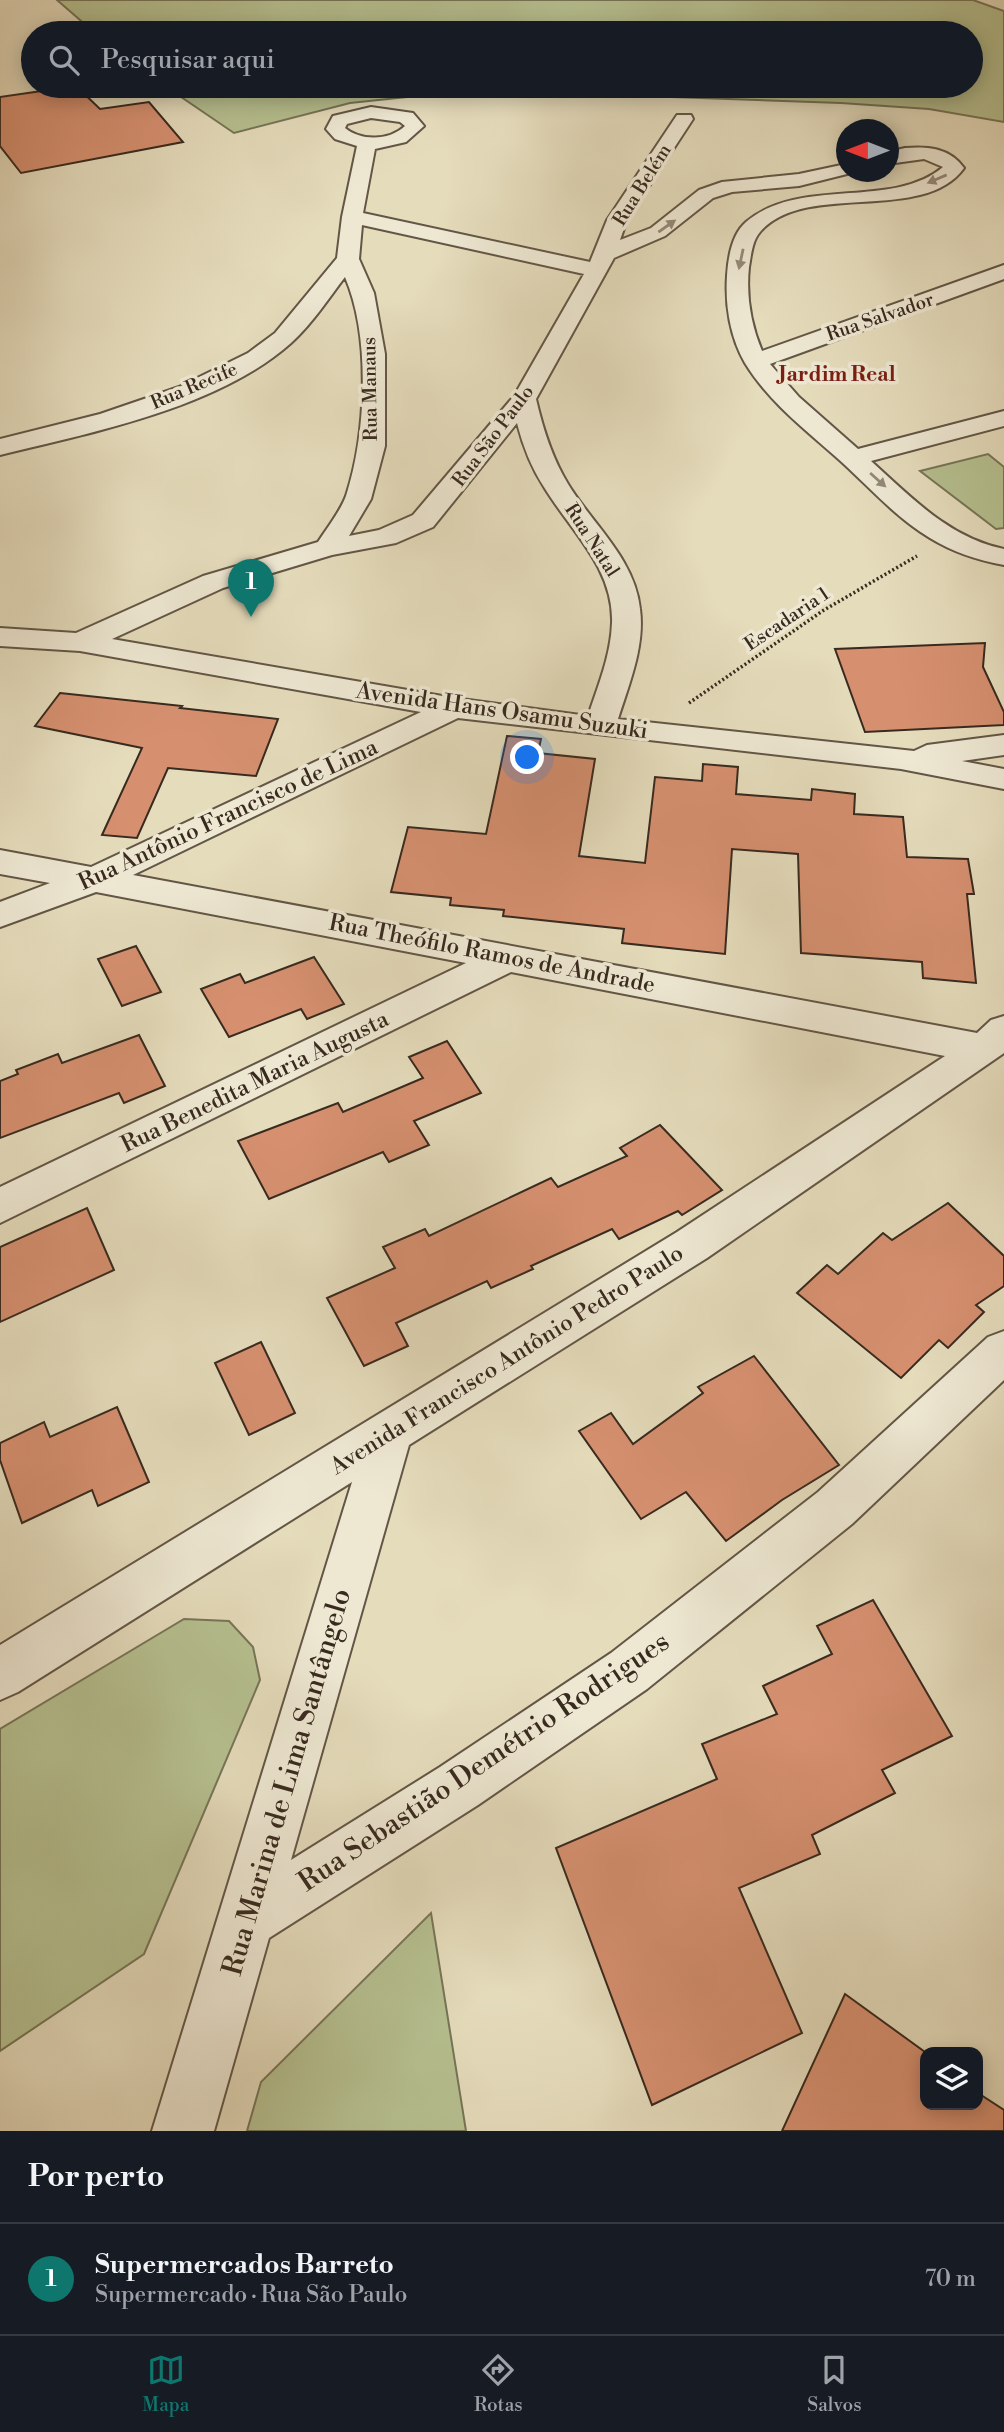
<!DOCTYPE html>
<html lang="pt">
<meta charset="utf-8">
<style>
body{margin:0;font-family:"Libre Bodoni",serif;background:#20242c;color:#f1f3f6}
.controls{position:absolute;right:21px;bottom:21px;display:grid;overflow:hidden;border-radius:14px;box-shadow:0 4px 18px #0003}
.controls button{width:63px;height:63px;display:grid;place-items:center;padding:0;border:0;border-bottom:2px solid #363941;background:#171b24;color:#f1f3f6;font:35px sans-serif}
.compass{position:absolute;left:836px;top:119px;width:63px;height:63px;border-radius:50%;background:#171b24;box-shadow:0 4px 18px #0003;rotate:270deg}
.you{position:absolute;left:528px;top:758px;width:24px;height:24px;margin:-18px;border:5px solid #fff;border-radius:50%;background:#1a73e8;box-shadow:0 0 0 10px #1a73e833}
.badge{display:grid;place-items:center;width:46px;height:46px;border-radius:50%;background:#0f766e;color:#fff;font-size:23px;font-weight:700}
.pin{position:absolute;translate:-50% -58px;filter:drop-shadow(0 2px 4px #0008)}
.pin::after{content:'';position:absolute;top:37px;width:24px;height:21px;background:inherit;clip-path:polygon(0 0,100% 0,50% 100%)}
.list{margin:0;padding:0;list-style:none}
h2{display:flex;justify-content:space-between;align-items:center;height:91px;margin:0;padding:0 28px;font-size:30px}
h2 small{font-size:23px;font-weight:400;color:#9ea1a6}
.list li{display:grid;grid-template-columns:46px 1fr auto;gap:21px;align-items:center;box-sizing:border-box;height:112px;padding:0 28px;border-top:2px solid #363941}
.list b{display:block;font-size:26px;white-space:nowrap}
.list p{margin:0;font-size:23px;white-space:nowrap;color:#9ea1a6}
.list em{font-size:23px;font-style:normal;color:#9ea1a6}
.icon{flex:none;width:38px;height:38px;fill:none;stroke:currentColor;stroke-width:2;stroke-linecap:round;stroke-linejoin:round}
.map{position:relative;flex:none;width:1004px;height:2131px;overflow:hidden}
.search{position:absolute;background:#171b24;box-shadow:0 4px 18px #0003;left:21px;right:21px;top:21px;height:77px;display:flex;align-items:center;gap:18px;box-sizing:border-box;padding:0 24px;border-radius:38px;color:#9ea1a6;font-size:26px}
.sheet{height:203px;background:#171b24}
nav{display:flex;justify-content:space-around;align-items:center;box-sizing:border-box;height:98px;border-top:2px solid #363941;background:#171b24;font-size:19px;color:#9ea1a6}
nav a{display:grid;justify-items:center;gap:4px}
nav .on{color:#0f766e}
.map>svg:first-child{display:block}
.green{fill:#b6c090;stroke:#777558;stroke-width:2}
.building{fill:#d69070;stroke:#382a1f;stroke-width:2}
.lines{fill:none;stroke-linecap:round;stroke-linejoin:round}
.minor-casing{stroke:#635646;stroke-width:4}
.path{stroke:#382a1f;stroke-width:3.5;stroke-dasharray:2 2.5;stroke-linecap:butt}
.minor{fill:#eee8d3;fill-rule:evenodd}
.oneway{fill:#938979}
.labels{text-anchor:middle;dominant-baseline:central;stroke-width:7;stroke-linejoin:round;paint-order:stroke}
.far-street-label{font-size:19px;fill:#382a1f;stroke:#eee8d3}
.far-quarter-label{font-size:21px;font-weight:bold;fill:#7a1f14;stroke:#eee8d3}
.street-label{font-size:23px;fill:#382a1f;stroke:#eee8d3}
.near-street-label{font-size:28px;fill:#382a1f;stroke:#eee8d3}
</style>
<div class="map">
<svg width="1004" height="2131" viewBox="0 0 1004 2131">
<rect width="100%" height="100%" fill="#e5dcbc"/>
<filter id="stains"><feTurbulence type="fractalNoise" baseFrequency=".00286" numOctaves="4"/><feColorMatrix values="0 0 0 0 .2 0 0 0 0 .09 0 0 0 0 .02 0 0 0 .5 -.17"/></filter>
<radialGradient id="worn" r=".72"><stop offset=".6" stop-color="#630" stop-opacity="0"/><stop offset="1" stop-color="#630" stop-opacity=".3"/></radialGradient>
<!-- green -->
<g class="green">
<path d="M57,0H973L1004,11V122L929,109L841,103L474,90L350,103L234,133L165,86H971V33H95Z"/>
<path d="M988,454L1004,467V528L996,529L920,471Z"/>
<path d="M184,1619L229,1621L253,1647L260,1680L144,1954L0,2051V1729Z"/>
<path d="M431,1913L466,2131H247L261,2082Z"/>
</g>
<!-- building -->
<g class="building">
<path d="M76,86L100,109L149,102L183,142L21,173L0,146V97Z"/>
<path d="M985,643L983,667L1004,712V725L865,732L835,649Z"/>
<path d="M60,693L182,706L180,708L278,719L256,776L168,768L137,838L102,835L142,748L35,726Z"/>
<path d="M507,736L541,739L538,753L595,759L579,856L645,863L655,777L702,781L703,764L738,767L736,794L811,800L812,789L855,794L854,814L903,817L907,857L968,859L974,894H967L976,983L923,978L922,962L801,953L798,854L732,849L725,954L622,943L624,929L503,916L504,910L450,905L451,898L391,892L408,827L486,834Z"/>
<path d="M136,946L161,992L122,1006L98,959Z"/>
<path d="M314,957L344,1004L307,1019L301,1009L229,1037L201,989L240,974L245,983Z"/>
<path d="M139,1035L165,1086L124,1103L119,1093L0,1138V1081L18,1074L16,1070L58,1054L62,1063Z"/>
<path d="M447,1041L481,1093L414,1121L429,1145L389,1162L383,1152L269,1199L238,1141L338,1103L343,1112L423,1078L409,1057Z"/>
<path d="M660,1125L722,1190L682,1215L678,1211L619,1239L612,1229L531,1266L533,1269L491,1288L487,1281L396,1323L408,1346L364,1366L327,1298L395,1268L383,1247L425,1229L429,1236L551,1178L558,1187L627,1156L620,1148Z"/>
<path d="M948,1203L1004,1256V1286L976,1305L984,1312L948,1348L939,1340L901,1378L797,1293L827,1265L838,1274L883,1233L892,1240Z"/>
<path d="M87,1208L114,1270L0,1322V1247Z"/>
<path d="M261,1342L295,1413L249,1435L215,1363Z"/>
<path d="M754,1356L839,1465L782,1500L726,1541L686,1492L641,1519L579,1431L611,1413L633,1444L703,1393L698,1387Z"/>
<path d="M117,1407L149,1482L98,1506L92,1490L22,1523L0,1460V1443L44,1422L50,1437Z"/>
<path d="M873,1600L952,1736L882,1770L895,1793L812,1835L820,1854L739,1888L802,2033L652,2105L556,1848L717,1779L702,1744L777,1714L763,1686L832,1654L817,1626Z"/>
<path d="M845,1994L925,2052V2105H978V2093L1004,2110V2131H782Z"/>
</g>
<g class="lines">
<!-- minor casing -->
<g class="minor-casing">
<g id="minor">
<path d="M371,107L413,113L424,126L406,142L375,149L363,213L590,262L607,220L677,115H691L693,119L627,220L620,240L651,228L699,190L722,182L799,174L846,164V172H855L799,186L732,192L713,198L665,236L614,258L536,399C543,429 552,458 568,484C593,525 635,559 640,609C645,646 629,684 618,719L914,751L927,745L1004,735V755L962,761L1004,769V789L901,769L458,718L133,875L977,1033L991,1020L1004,1016V1053L707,1258L409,1445L291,1860L440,1767L611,1653L818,1492L988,1337L1004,1331V1380L852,1524L647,1689L478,1805L269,1938L214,2131H152L352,1482L18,1692L0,1700V1645L677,1232L945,1056L511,972L0,1223V1187L466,963L96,892L0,927V902L50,883L0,874V850L91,867L421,712L80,651L0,646V628L76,633L203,576L318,542C327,528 340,512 346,496C366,435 371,337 345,277C328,299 312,324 291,343C218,408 93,432 0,455V439L100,414L179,387L248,353L275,333L337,258L342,217L357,146L335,139L326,129L333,116ZM371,118L400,122L405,126C389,141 361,141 345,128L347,124ZM362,225L584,274L514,396L413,515L379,530L349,536L371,499L385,446V354L374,293L359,259ZM517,423C523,446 531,467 544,487C570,530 614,568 612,623C611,655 598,686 588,716L454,698L112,639L223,588L332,555L396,543L433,527Z"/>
<path d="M905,148C928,146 950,148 964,168C923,225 805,180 760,232C752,241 751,256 749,267C746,296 751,325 762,351L1004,265V279L770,364L799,397L858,449L1004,411V426L871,461C911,497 949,538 1004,549V565C977,560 953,552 930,538C898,519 872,490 845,465C810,433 770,404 745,363C730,337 725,305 727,276C728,258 732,234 746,222C800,176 892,210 943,167L924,159L888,164V152Z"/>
</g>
</g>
<!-- path -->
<path class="path" d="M689,703L824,610L917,556"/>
<!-- minor -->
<use href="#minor" class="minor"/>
</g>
<!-- one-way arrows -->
<defs><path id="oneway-solid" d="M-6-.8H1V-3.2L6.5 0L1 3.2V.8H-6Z" transform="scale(1.75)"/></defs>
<g class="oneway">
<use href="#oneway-solid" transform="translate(937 179) rotate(157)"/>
<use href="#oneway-solid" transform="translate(667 226) rotate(-35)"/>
<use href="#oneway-solid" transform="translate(741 259) rotate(102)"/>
<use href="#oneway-solid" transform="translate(878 480) rotate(42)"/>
</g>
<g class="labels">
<!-- far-street labels -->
<g class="far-street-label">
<text transform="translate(642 185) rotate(-58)">Rua Belém</text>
<text transform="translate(880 317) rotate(-19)">Rua Salvador</text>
<text transform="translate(194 386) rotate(-23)">Rua Recife</text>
<text transform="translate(370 389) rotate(-91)">Rua Manaus</text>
<text transform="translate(493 436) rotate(-53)">Rua São Paulo</text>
<text transform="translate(592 540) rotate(57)">Rua Natal</text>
<text transform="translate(787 619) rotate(-34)">Escadaria 1</text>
</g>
<!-- far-quarter labels -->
<g class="far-quarter-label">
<text x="837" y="375">Jardim Real</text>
</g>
<!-- street labels -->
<g class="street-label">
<text transform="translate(502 711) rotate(8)">Avenida Hans Osamu Suzuki</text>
<text transform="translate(228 815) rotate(-25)">Rua Antônio Francisco de Lima</text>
<text transform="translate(492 954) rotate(11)">Rua Theófilo Ramos de Andrade</text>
<text transform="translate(255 1082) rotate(-26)">Rua Benedita Maria Augusta</text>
<text transform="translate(507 1360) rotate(-32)">Avenida Francisco Antônio Pedro Paulo</text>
</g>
<!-- near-street labels -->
<g class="near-street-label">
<text transform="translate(484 1762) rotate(-34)">Rua Sebastião Demétrio Rodrigues</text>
<text transform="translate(287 1782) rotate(-74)">Rua Marina de Lima Santângelo</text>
</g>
</g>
<rect width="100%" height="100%" filter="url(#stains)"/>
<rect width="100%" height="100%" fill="url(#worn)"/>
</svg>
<div class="controls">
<button><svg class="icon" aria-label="layers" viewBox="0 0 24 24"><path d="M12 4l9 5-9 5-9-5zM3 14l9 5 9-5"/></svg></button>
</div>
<svg class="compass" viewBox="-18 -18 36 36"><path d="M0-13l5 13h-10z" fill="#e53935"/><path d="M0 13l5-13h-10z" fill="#9ea1a6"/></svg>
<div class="you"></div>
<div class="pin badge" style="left:251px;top:617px">1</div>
<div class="search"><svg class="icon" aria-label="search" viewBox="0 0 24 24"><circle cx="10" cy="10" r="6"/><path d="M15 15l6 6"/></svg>Pesquisar aqui</div>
</div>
<section class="sheet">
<h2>Por perto<small></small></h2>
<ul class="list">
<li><span class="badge">1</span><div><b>Supermercados Barreto</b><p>Supermercado · Rua São Paulo</p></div><em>70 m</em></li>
</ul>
</section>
<nav>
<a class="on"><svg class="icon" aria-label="map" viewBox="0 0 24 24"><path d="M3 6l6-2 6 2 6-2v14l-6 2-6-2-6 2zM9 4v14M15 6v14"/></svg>Mapa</a>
<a><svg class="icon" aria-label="directions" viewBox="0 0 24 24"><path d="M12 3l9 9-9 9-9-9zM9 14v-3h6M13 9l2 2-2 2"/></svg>Rotas</a>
<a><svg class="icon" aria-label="saved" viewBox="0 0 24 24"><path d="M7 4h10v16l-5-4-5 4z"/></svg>Salvos</a>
</nav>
